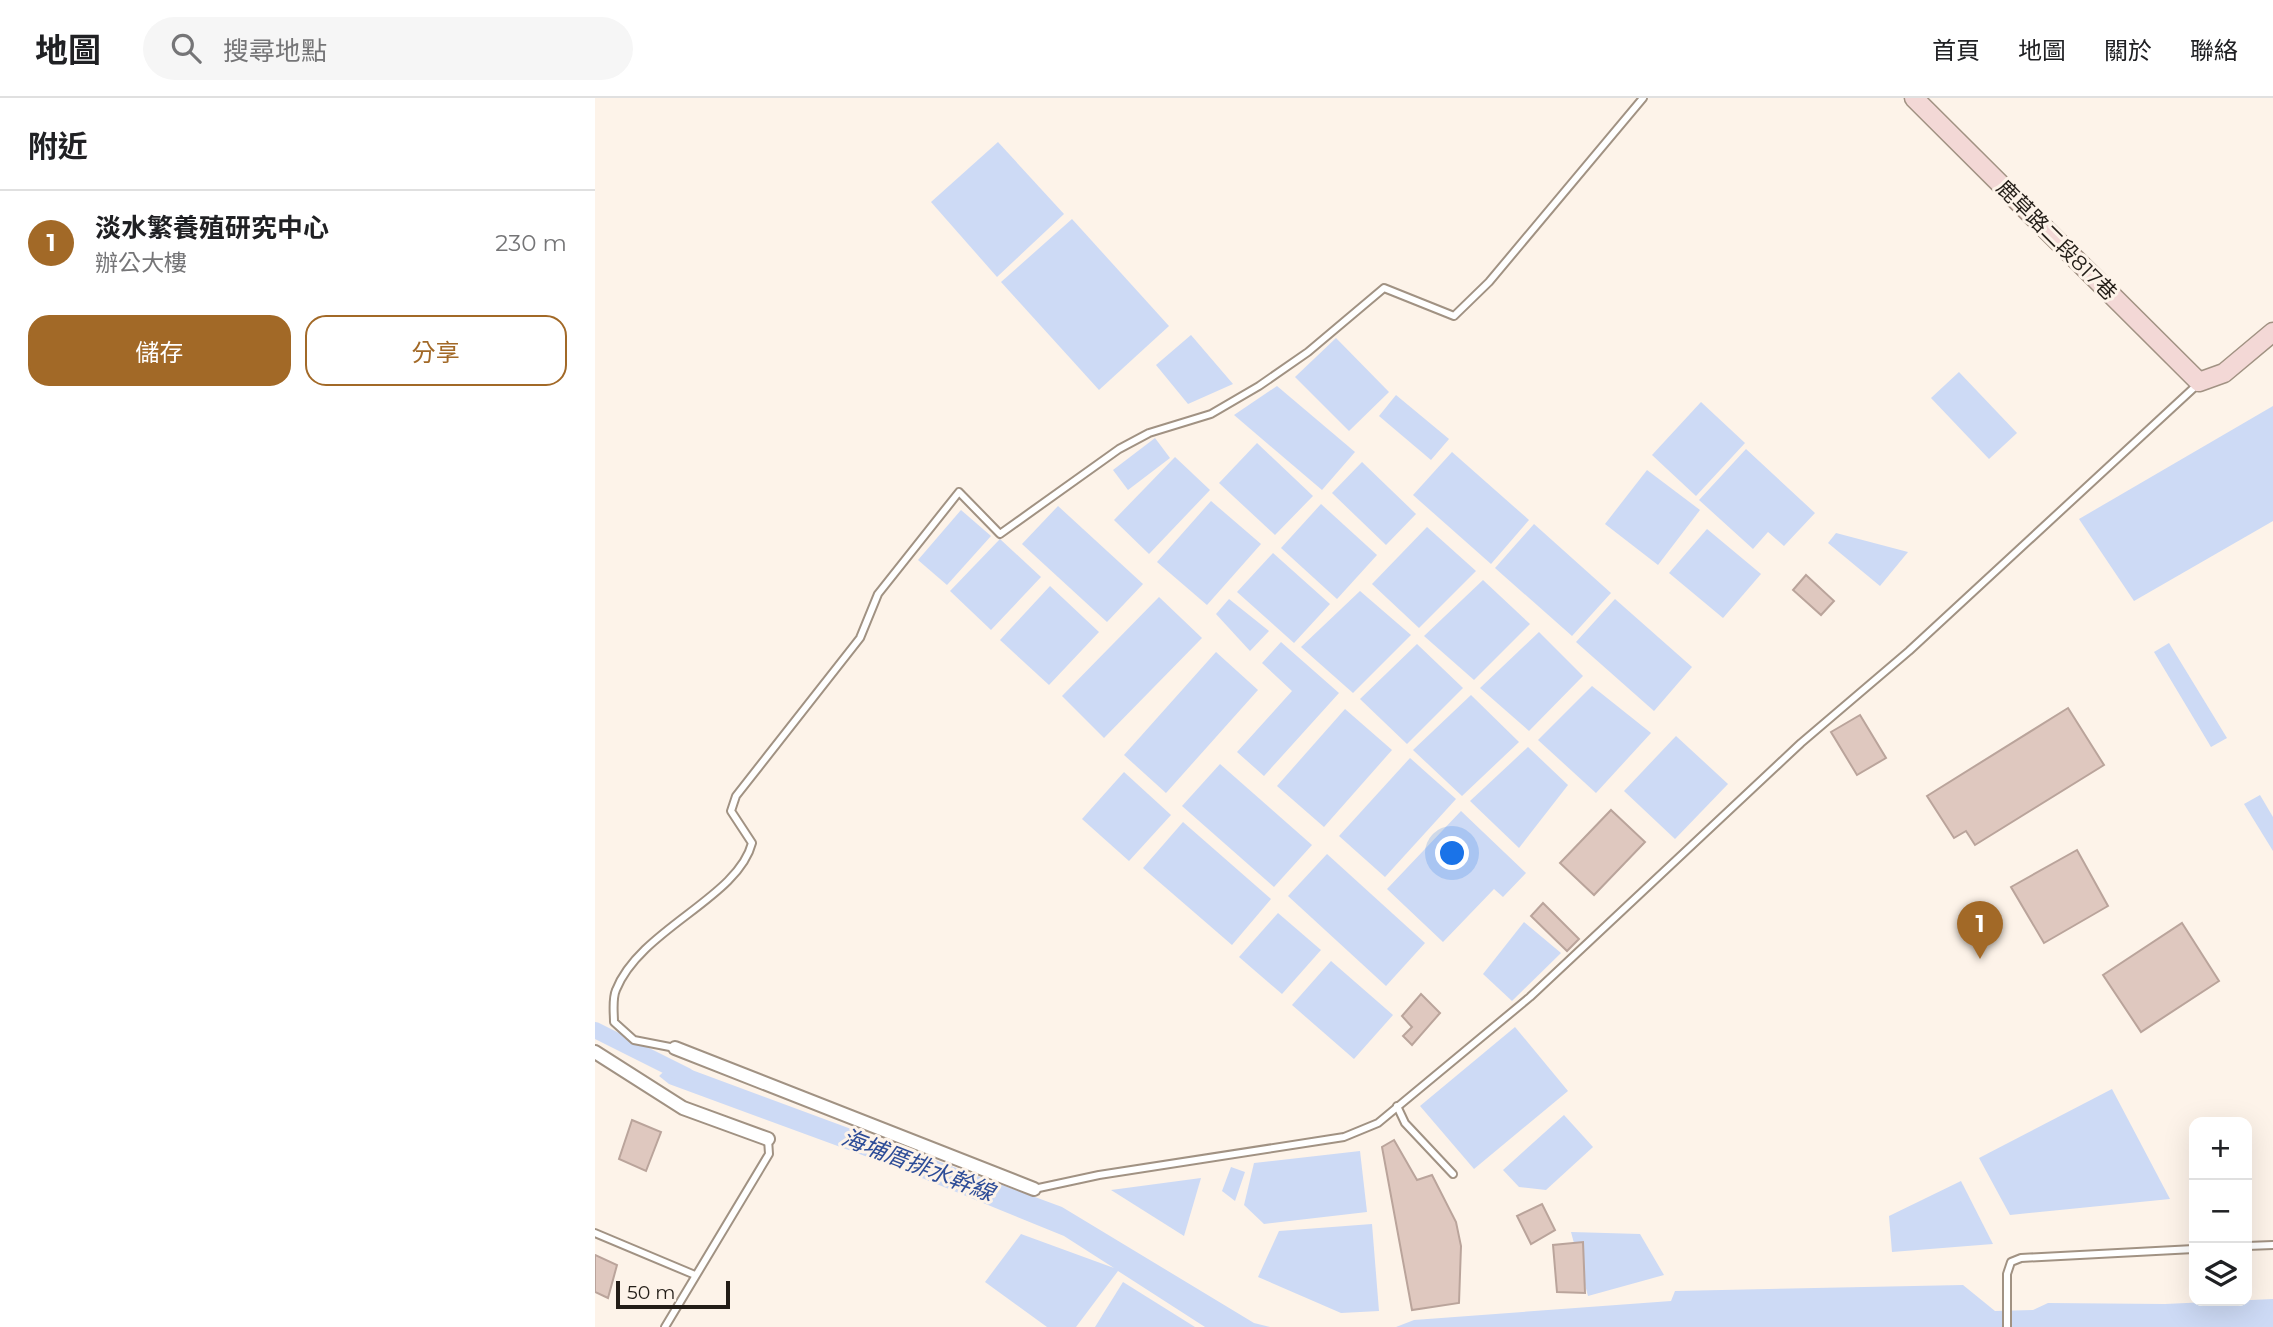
<!DOCTYPE html>
<html lang="zh-TW">
<meta charset="utf-8">
<style>
body{margin:0;font-family:Montserrat,"Noto Sans TC",sans-serif;background:#f6f6f6;color:#202124}
.controls{position:absolute;right:21px;bottom:21px;display:grid;overflow:hidden;border-radius:14px;box-shadow:0 7px 28px #0002}
.controls button{width:63px;height:63px;display:grid;place-items:center;padding:0;border:0;border-bottom:2px solid #e0e0e0;background:#fff;color:#202124;font:35px sans-serif}
.scale{position:absolute;left:21px;bottom:18px;width:114px;box-sizing:border-box;padding-left:7px;border:4px solid #231d17;border-top:0;font-size:19px;line-height:24px;white-space:nowrap;color:#231d17;-webkit-text-stroke:5px #fdf3e9;paint-order:stroke}
.you{position:absolute;left:858px;top:756px;width:24px;height:24px;margin:-18px;border:5px solid #fff;border-radius:50%;background:#1a73e8;box-shadow:0 0 0 10px #1a73e833}
.badge{display:grid;place-items:center;width:46px;height:46px;border-radius:50%;background:#a26927;color:#fff;font-size:23px;font-weight:700}
.pin{position:absolute;translate:-50% -58px;filter:drop-shadow(0 2px 4px #0008)}
.pin::after{content:'';position:absolute;top:37px;width:24px;height:21px;background:inherit;clip-path:polygon(0 0,100% 0,50% 100%)}
.list{margin:0;padding:0;list-style:none}
h2{display:flex;justify-content:space-between;align-items:center;height:91px;margin:0;padding:0 28px;font-size:30px}
h2 small{font-size:23px;font-weight:400;color:#757577}
.list li{display:grid;grid-template-columns:46px 1fr auto;gap:21px;align-items:center;box-sizing:border-box;height:105px;padding:0 28px;border-top:2px solid #e0e0e0}
.list b{display:block;font-size:26px;white-space:nowrap}
.list p{margin:0;font-size:23px;white-space:nowrap;color:#757577}
.list em{font-size:23px;font-style:normal;color:#757577}
.actions{display:flex;gap:14px;padding:21px 28px}
.actions a{flex:1;padding:16px 0;border:2px solid #a26927;border-radius:21px;text-align:center;font-size:24px;color:#a26927}
.actions .main{background:#a26927;color:#fff}
.icon{flex:none;width:38px;height:38px;fill:none;stroke:currentColor;stroke-width:2;stroke-linecap:round;stroke-linejoin:round}
.map{position:relative;flex:none;width:1678px;height:1229px;overflow:hidden}
header{display:flex;align-items:center;gap:42px;box-sizing:border-box;height:98px;padding:0 35px;background:#fff;border-bottom:2px solid #e0e0e0}
header strong{font-size:33px}
nav{display:flex;gap:38px;margin-inline-start:auto;font-size:24px}
.search{width:490px;height:63px;background:#f6f6f6;display:flex;align-items:center;gap:18px;box-sizing:border-box;padding:0 24px;border-radius:38px;color:#757577;font-size:26px}
main{display:flex}
aside{flex:1;background:#fff}
.map>svg:first-child{display:block}
.water{fill:#cddaf5}
.lines{fill:none;stroke-linecap:round;stroke-linejoin:round}
.canal{stroke:#cddaf5;stroke-width:16}
.building{fill:#dfc8bf;stroke:#baa49b;stroke-width:2}
.lane-casing{stroke:#a19283;stroke-width:10}
.street-casing{stroke:#a19283;stroke-width:16}
.secondary-casing{stroke:#a19283;stroke-width:21}
.lane{stroke:#fff;stroke-width:6}
.street{stroke:#fff;stroke-width:12}
.secondary{stroke:#f3d8d6;stroke-width:18}
.labels{text-anchor:middle;dominant-baseline:central;stroke-width:6;stroke-linejoin:round;paint-order:stroke}
.street-label{font-size:21px;fill:#231d17;stroke:#fdf3e9}
.water-label{font-size:23px;font-style:italic;fill:#2d4c97;stroke:#fdf3e9}
</style>
<header>
<strong>地圖</strong>
<div class="search"><svg class="icon" aria-label="search" viewBox="0 0 24 24"><circle cx="10" cy="10" r="6"/><path d="M15 15l6 6"/></svg>搜尋地點</div>
<nav><a>首頁</a><a>地圖</a><a>關於</a><a>聯絡</a></nav>
</header>
<main>
<aside>
<h2>附近<small></small></h2>
<ul class="list">
<li><span class="badge">1</span><div><b>淡水繁養殖研究中心</b><p>辦公大樓</p></div><em>230 m</em></li>
</ul>
<div class="actions"><a class="main">儲存</a><a>分享</a></div>
</aside>
<div class="map">
<svg width="1678" height="1229" viewBox="0 0 1678 1229">
<rect width="100%" height="100%" fill="#fdf3e9"/>
<!-- water -->
<g class="water">
<path d="M403,44L469,116L402,179L336,104Z"/>
<path d="M477,121L574,228L504,292L406,184Z"/>
<path d="M596,237L638,286L593,306L561,267Z"/>
<path d="M741,240L794,294L754,333L700,279Z"/>
<path d="M1364,274L1422,335L1394,361L1336,300Z"/>
<path d="M682,288L760,354L727,392L639,317Z"/>
<path d="M801,297L854,341L836,362L784,318Z"/>
<path d="M1106,304L1150,345L1101,398L1057,357Z"/>
<path d="M1678,308V423L1539,503L1484,421Z"/>
<path d="M560,340L575,360L533,392L518,372Z"/>
<path d="M662,345L718,398L680,437L624,385Z"/>
<path d="M1151,351L1220,415L1189,448L1173,434L1158,451L1104,402Z"/>
<path d="M857,354L934,422L896,466L818,397Z"/>
<path d="M580,359L615,392L554,456L519,422Z"/>
<path d="M767,364L821,416L791,447L737,395Z"/>
<path d="M1052,372L1105,412L1063,467L1010,426Z"/>
<path d="M616,403L666,446L612,507L562,464Z"/>
<path d="M726,406L782,457L742,501L686,450Z"/>
<path d="M463,408L548,486L512,524L427,446Z"/>
<path d="M366,412L396,438L352,487L323,462Z"/>
<path d="M939,426L1016,495L977,538L900,470Z"/>
<path d="M832,429L881,473L824,530L777,486Z"/>
<path d="M1112,431L1166,476L1128,520L1074,475Z"/>
<path d="M1241,435L1313,454L1285,488L1233,445Z"/>
<path d="M405,441L446,479L396,532L355,493Z"/>
<path d="M678,455L735,506L699,545L642,494Z"/>
<path d="M888,482L935,526L879,582L829,538Z"/>
<path d="M455,488L504,534L454,587L405,542Z"/>
<path d="M765,493L816,537L758,595L706,549Z"/>
<path d="M564,499L607,540L509,640L467,598Z"/>
<path d="M634,501L674,533L655,553L621,516Z"/>
<path d="M1020,501L1097,569L1059,613L981,544Z"/>
<path d="M944,534L988,578L934,633L885,590Z"/>
<path d="M686,544L744,595L669,678L642,654L697,593L667,565Z"/>
<path d="M1574,545L1632,640L1616,649L1559,554Z"/>
<path d="M822,546L868,590L812,646L765,601Z"/>
<path d="M621,554L663,592L571,695L529,657Z"/>
<path d="M997,588L1056,635L1001,695L943,642Z"/>
<path d="M876,597L924,644L867,698L818,652Z"/>
<path d="M750,611L797,652L729,729L682,688Z"/>
<path d="M1081,638L1133,686L1080,741L1029,693Z"/>
<path d="M933,649L973,687L924,750L875,703Z"/>
<path d="M815,660L861,701L790,779L744,738Z"/>
<path d="M625,666L717,747L679,789L587,708Z"/>
<path d="M529,674L576,717L534,763L487,721Z"/>
<path d="M1665,697L1678,719V753L1649,706Z"/>
<path d="M866,713L931,775L908,799L899,791L848,844L792,791Z"/>
<path d="M588,724L676,801L637,847L548,770Z"/>
<path d="M732,756L830,845L791,888L693,798Z"/>
<path d="M683,815L726,852L687,896L644,859Z"/>
<path d="M929,824L966,855L917,903L888,876Z"/>
<path d="M736,863L798,917L759,961L697,907Z"/>
<path d="M920,929L973,993L879,1071L825,1008Z"/>
<path d="M78,965L467,1109L659,1225L675,1229H610L523,1173L481,1229H452L390,1184L426,1136L519,1170L469,1138L300,1069L74,986L64,978Z"/>
<path d="M1517,991L1575,1101L1415,1117L1384,1060Z"/>
<path d="M969,1017L998,1049L951,1092L924,1089L908,1072Z"/>
<path d="M765,1053L772,1114L669,1126L649,1107L659,1065Z"/>
<path d="M636,1069L650,1074L640,1103L627,1093Z"/>
<path d="M606,1080L589,1138L516,1092Z"/>
<path d="M1366,1083L1398,1146L1297,1154L1294,1118Z"/>
<path d="M777,1126L784,1213L746,1215L663,1179L684,1133Z"/>
<path d="M976,1134L1045,1136L1069,1177L993,1198Z"/>
<path d="M528,1184L600,1229H500Z"/>
<path d="M1368,1187L1400,1213L1438,1212L1453,1205L1570,1206L1678,1201V1229H801L819,1222L1076,1203L1080,1193Z"/>
</g>
<g class="lines">
<!-- canal -->
<path class="canal" d="M0,932L92,978"/>
</g>
<!-- building -->
<g class="building">
<path d="M1211,477L1239,503L1226,517L1198,492Z"/>
<path d="M1473,610L1509,667L1380,747L1371,733L1359,740L1332,698Z"/>
<path d="M1265,617L1291,660L1262,677L1236,634Z"/>
<path d="M1016,712L1050,744L999,797L965,765Z"/>
<path d="M1482,752L1513,808L1449,845L1416,789Z"/>
<path d="M948,805L984,841L972,853L936,818Z"/>
<path d="M1587,825L1624,883L1546,934L1508,877Z"/>
<path d="M826,896L845,915L817,947L808,938L817,929L807,918Z"/>
<path d="M37,1022L66,1034L51,1073L24,1061Z"/>
<path d="M799,1042L822,1082L837,1077L861,1124L866,1148L864,1205L817,1212L787,1049Z"/>
<path d="M947,1106L960,1132L936,1146L922,1118Z"/>
<path d="M988,1144L990,1195L962,1194L958,1147Z"/>
<path d="M0,1157L22,1167L13,1200L0,1194Z"/>
</g>
<g class="lines">
<!-- lane casing -->
<g class="lane-casing">
<g id="lane">
<path d="M80,950L39,942L19,924C19,915 17,901 21,892C45,831 143,800 157,745L136,713L141,698L265,540L283,496L364,394L405,436L524,351L554,335L616,316L664,288L713,254L789,190L859,218L894,184L1048,0"/>
<path d="M802,1008L810,1025L858,1076"/>
<path d="M439,1091L504,1077L749,1039L783,1025L935,899L1206,645L1314,553L1603,286"/>
<path d="M0,1135L100,1177"/>
<path d="M1652,1148L1678,1147"/>
<path d="M70,1229L174,1056L173,1041"/>
<path d="M1412,1229V1176L1416,1164L1426,1160L1599,1151"/>
</g>
</g>
<!-- street casing -->
<g class="street-casing">
<g id="street">
<path d="M80,950L439,1091"/>
<path d="M0,954L88,1010L173,1041"/>
</g>
</g>
<!-- secondary casing -->
<g class="secondary-casing">
<path id="secondary" d="M1319,0L1604,284L1629,275L1678,234"/>
</g>
<!-- lane -->
<use href="#lane" class="lane"/>
<!-- street -->
<use href="#street" class="street"/>
<!-- secondary -->
<use href="#secondary" class="secondary"/>
</g>
<g class="labels">
<!-- street labels -->
<g class="street-label">
<text transform="translate(1462 142) rotate(45)">鹿草路二段817巷</text>
</g>
<!-- water labels -->
<g class="water-label">
<text transform="translate(323 1067) rotate(21)">海埔厝排水幹線</text>
</g>
</g>
</svg>
<div class="controls">
<button>+</button>
<button>−</button>
<button><svg class="icon" aria-label="layers" viewBox="0 0 24 24"><path d="M12 4l9 5-9 5-9-5zM3 14l9 5 9-5"/></svg></button>
</div>
<div class="scale">50 m</div>
<div class="you"></div>
<div class="pin badge" style="left:1385px;top:861px">1</div>
</div>
</main>
